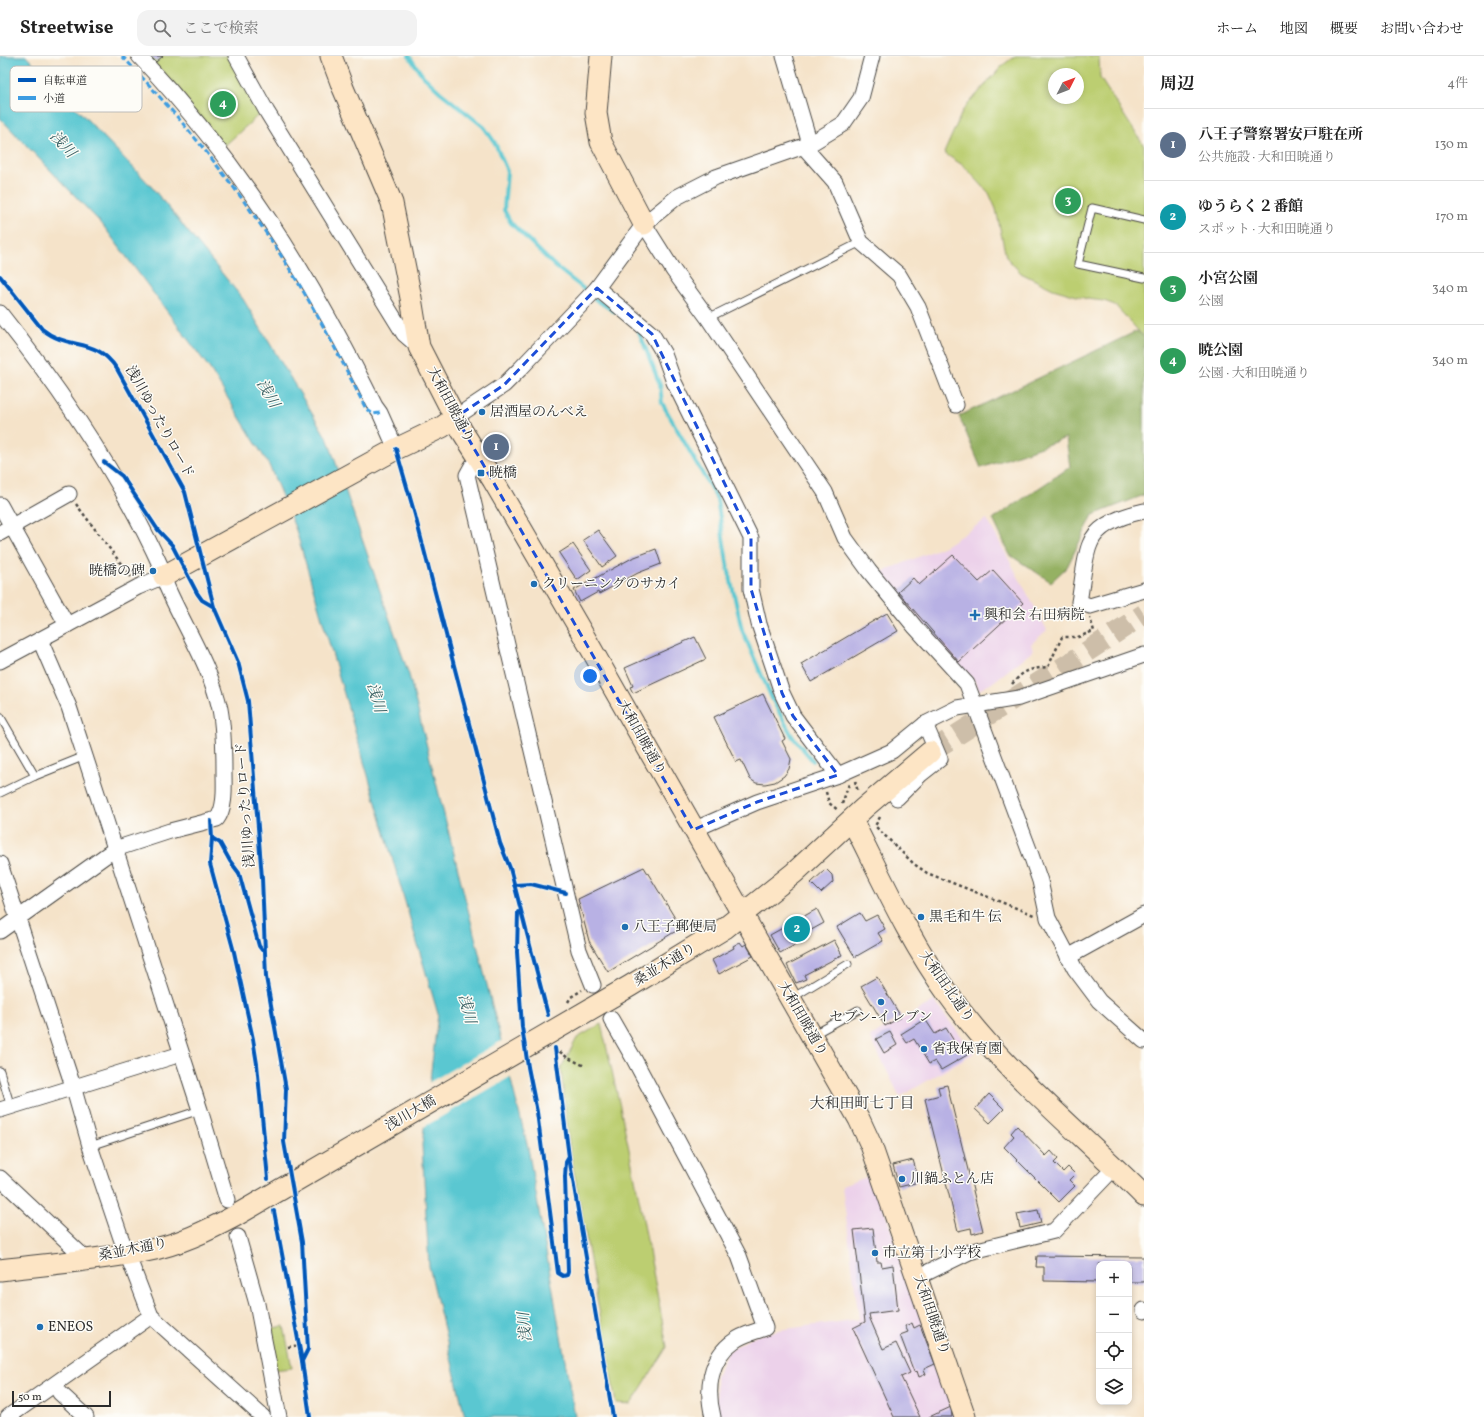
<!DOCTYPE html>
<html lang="ja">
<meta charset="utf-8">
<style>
body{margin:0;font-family:Vollkorn,"Noto Serif JP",serif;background:#f2f2f2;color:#222}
.controls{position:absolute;right:12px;bottom:12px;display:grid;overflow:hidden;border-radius:8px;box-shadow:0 2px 6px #0003}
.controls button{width:36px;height:36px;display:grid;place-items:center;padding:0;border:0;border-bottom:1px solid #e0e0e0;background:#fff;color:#222;font:20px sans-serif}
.compass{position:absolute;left:1048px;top:12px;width:36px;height:36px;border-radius:50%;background:#fff;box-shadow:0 2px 6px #0003;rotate:48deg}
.scale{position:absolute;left:12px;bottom:10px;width:99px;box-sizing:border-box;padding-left:4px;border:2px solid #2b2b2b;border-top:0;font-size:11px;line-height:14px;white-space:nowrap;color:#2b2b2b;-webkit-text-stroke:3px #fdfcf7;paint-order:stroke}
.you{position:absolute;left:590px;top:620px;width:14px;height:14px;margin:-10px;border:3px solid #fff;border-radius:50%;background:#1a73e8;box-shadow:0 0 0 6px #1a73e833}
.badge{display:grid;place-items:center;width:26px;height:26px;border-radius:50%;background:#1f6fb2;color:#fff;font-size:13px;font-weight:700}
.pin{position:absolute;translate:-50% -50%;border:2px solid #fff;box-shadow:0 1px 4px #0006}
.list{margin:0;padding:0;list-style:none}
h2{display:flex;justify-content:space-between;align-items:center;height:52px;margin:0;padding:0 16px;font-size:17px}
h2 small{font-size:13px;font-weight:400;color:#767676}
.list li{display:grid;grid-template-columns:26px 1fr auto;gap:12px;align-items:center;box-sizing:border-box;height:72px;padding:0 16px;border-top:1px solid #e0e0e0}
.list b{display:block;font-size:15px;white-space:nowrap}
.list p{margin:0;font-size:13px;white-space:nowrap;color:#767676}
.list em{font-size:13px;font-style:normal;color:#767676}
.icon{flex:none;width:22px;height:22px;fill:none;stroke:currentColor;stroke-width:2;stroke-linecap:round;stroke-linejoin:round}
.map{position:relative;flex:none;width:1144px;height:1361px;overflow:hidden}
header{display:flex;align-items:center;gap:24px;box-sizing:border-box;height:56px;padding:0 20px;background:#fff;border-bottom:1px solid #e0e0e0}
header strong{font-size:19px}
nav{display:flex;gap:22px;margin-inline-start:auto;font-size:14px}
.search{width:280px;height:36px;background:#f2f2f2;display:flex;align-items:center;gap:10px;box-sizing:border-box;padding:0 14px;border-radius:12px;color:#767676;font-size:15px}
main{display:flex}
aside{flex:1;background:#fff}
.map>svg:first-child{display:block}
.built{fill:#ecd1ea}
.green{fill:#bcce71;stroke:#747c4e;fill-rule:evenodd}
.forest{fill:#95b163;stroke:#606e47}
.water{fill:#5ac7d1;stroke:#42797e}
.pier{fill:#f5e3c9}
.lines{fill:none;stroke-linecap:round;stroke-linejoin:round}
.stream{stroke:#5ac7d1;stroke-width:4}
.building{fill:#b8b1e4}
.secondary-tunnel{stroke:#cdbea9;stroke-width:21;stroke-dasharray:21 10;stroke-linecap:butt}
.lane-casing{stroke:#494743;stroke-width:9}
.street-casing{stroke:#494743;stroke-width:17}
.secondary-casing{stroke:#494743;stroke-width:23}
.path{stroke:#494743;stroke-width:2.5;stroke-dasharray:3 3;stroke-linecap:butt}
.lane{stroke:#fff;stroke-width:7}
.street{stroke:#fff;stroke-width:15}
.secondary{stroke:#fde5c5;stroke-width:21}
.quiet{stroke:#3d9ce1;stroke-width:3;stroke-dasharray:6 3;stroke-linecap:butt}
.cycleway-casing{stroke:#fdfcf7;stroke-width:6}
.cycleway{stroke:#0057b8;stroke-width:4}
.marked{fill:none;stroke:#1d4ed8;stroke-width:3;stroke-dasharray:8 5;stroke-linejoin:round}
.poi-dot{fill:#1f6fb2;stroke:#fdfcf7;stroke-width:1.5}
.labels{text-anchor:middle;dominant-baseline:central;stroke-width:3;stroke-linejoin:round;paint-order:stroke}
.street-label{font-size:14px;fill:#2b2b2b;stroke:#fdfcf7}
.poi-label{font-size:14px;fill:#2b2b2b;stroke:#fdfcf7;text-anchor:start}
.water-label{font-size:15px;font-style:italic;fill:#3b6265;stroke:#fdfcf7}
.neighbourhood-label{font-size:15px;fill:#2b2b2b;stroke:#fdfcf7}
.key{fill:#fdfcf7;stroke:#bebdba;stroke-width:1}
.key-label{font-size:11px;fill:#2b2b2b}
</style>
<header>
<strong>Streetwise</strong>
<div class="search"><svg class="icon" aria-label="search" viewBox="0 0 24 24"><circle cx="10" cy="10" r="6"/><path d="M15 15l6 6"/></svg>ここで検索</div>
<nav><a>ホーム</a><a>地図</a><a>概要</a><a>お問い合わせ</a></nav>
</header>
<main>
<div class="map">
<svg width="1144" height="1361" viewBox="0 0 1144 1361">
<rect width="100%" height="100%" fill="#fdfcf7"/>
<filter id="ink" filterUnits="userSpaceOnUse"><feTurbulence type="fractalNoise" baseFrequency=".025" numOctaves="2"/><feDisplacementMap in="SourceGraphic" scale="8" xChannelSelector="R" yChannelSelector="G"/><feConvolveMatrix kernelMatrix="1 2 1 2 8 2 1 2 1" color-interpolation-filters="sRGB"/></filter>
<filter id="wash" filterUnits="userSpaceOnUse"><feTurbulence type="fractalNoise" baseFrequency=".012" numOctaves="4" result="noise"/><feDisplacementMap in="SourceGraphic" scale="16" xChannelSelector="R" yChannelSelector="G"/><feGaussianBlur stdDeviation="0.9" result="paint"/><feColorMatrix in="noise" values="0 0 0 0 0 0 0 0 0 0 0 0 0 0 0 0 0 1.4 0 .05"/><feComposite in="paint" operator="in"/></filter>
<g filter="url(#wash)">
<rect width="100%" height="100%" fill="#f5e3c9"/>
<!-- built -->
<g class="built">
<path d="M987,463L1047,574L1031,588L1033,595L992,627L979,634L974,624L943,593L880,517L945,490Z"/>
<path d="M934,945L974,997L900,1041L870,981Z"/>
<path d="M872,1119L957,1361H719L717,1353L716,1320L728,1296L752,1281L779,1274L859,1263L842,1130Z"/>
</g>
<!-- green -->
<g class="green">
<path d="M143,0H231L264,54L222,92Z"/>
<path d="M1015,0H1099L1100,22L1144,90V281L1115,249L1104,245L1087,243L1053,233L1021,217L1006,201L996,153L989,137L964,110L944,97L963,54L1003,9ZM1054,18H1078V42H1054Z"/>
<path d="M601,968C627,1075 647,1183 667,1291L631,1348L616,1347L569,1088L561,1012L577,982Z"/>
<path d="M284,1270L292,1312L272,1314L263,1274Z"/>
</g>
<!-- forest -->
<path class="forest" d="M1137,275L1144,281V439L1093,459L1067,511L1051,526L1010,499L993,463L1070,411L1066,382L981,412L959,360Z"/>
<!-- water -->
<path class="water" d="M0,0H26L150,129L243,243L328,384L409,619L528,1092L575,1361H465L429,1210L422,1089L438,958L296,474L269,409L210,313L102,168L0,62Z"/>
<!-- pier -->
<path class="pier" d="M503,984L512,1020L422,1072L428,1027Z"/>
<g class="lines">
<!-- stream -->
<g class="stream">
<path d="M409,0L423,20L440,36L484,71L495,87L507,115L504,154L511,167L556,211L584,233"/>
<path d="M595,243L615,256"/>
<path d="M638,273L660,329L662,347L717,443L727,507L742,574L773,645L792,680L813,705"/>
</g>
</g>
<g id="blocks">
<!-- building -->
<g class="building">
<path d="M150,0H163L156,6Z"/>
<path d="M496,384L503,395L497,399L490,388Z"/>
<path d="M598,474L617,500L602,511L583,484Z"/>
<path d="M573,488L591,514L577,524L559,497Z"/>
<path d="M656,493L661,508L638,517L599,538L598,536L580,546L574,534L632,502Z"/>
<path d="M953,499L979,526L993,514L1023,547L959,606L898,536L913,522L919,529Z"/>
<path d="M887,557L898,575L811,626L801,608Z"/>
<path d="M695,581L706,603L633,637L630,631L633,630L625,612Z"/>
<path d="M763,638L785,683L782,685L791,703L789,713L784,720L775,726L765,728L756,727L750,723L741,704L736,706L714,661Z"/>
<path d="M644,811L681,872L608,916L589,885L578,843Z"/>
<path d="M826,813L832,819L833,826L821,837L811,827Z"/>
<path d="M817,853L824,867L793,884L795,889L780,897L770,879Z"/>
<path d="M860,857L865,865L877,859L885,873L878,877L883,885L855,901L837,871Z"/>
<path d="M834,884L842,899L804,919L806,923L796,927L787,909Z"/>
<path d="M740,886L743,890L746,888L753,900L719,918L712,904L734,892L733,890Z"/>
<path d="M877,921L901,961L885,970L861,930Z"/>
<path d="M925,963L935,978L946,972L960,995L966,991L969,998L941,1014L935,1005L929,1008L914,983L907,987L901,978Z"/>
<path d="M890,976L897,989L884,997L876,983Z"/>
<path d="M947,1029L983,1175L972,1178L971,1172L958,1175L925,1043L940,1039L938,1031Z"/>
<path d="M989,1038L1004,1053L990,1067L975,1053Z"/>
<path d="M1017,1070L1046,1100L1051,1095L1058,1103L1054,1107L1063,1116L1068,1111L1075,1118L1069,1124L1075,1130L1059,1146L1004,1091L1014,1080L1011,1077Z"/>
<path d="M913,1104L919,1124L914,1125L915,1127L899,1131L893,1109Z"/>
<path d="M1038,1154L1041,1167L1020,1172L1017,1158Z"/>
<path d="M873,1172L877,1206H881L882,1211L893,1209L898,1254L869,1258L870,1263L883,1293L896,1287L910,1317L901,1321L920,1361H894L853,1272L865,1266L854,1174Z"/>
<path d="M1037,1200L1144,1201V1226H1129V1208H1099V1226L1044,1225V1211H1036Z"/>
<path d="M912,1267L914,1272L920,1269L935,1308L924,1313L926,1318L919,1321L917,1315L914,1316L900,1279L908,1276L905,1270Z"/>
<path d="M951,1351L952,1361H929Z"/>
</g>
</g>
</g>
<g filter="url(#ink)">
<use href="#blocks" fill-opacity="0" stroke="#494743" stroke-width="1"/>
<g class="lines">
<!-- secondary-tunnel -->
<path class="secondary-tunnel" d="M930,696L1068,608L1144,558"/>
<!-- lane casing -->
<g class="lane-casing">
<g id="lane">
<path d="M1144,164L1092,152L1078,208L1144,222"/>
<path d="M708,262L861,186"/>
<path d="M0,660L35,720"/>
<path d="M0,737L35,720L85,700"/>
<path d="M792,942L848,908"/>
<path d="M813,979L858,954"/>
<path d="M0,1015L11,1051"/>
<path d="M90,1090L200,1054"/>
</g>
</g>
<!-- street casing -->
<g class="street-casing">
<g id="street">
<path d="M139,0C240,107 310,219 375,350L380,357L396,393"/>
<path d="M236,0L267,56L404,278L419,291"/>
<path d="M784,0L810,88"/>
<path d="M804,91L835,126L861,186L899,219L918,251L956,349"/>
<path d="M644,168L673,214L708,262L825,436L845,482L869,515L915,571L967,628L1031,799L1040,825L1048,862L1075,913L1099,945L1144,985"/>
<path d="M597,232L652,278L664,298L674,326L751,482V533L759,568L782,637L793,660L838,719"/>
<path d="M0,257C62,335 120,420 161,511C164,518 165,525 167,531C185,572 210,609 220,653C224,674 224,695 224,716C224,730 226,751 217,763L170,775L115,793L0,875"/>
<path d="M456,361L504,329L521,312L597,232L644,168L677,141L716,121L810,88L843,68L861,42L872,0"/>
<path d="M480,405L472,410L467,419L579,894L593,929"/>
<path d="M0,449L67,569"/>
<path d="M1144,455C1126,459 1097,468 1090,488C1084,501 1082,531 1079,546L1090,550L1144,534"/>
<path d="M0,477L69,438"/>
<path d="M40,584L69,651L200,1054L227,1144"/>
<path d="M0,605L138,531L164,520"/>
<path d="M897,742L921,718L940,703L925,668"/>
<path d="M693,774L757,746L838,719L892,695L925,668L957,652L1019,642L1144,599"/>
<path d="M0,808L73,1030L90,1090L121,1182L151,1260L263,1361"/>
<path d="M1068,901L1144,859"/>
<path d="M611,963L634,1003L739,1200L765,1272C755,1276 743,1278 734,1285C709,1302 706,1334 713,1361"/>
<path d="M0,1054L181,998"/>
<path d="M0,1122L86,1203"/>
<path d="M238,1181L257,1248L279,1361"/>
<path d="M918,1221L969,1196L1054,1175L1115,1111"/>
<path d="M1144,1254V1255"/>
<path d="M55,1329L60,1337L86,1361"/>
<path d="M8,1361L151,1260"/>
</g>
</g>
<!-- secondary casing -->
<g class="secondary-casing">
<g id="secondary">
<path d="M331,0L343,32L392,147L411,242L419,291L462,375L493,424L585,582L859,1063L871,1089L965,1361"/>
<path d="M601,0L596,57L601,86L644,168"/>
<path d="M164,520L396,393L442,371L456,361"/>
<path d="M852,764C882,823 909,884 948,938C1003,1015 1078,1074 1144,1140"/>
<path d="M0,1214C48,1208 98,1204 146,1195C178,1189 207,1175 235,1160L630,930L725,872L794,817L864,752L930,696"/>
</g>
</g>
<!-- path -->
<g class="path">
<path d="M76,448L131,521"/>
<path d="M1012,628C1024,614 1029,613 1048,611L1062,581H1078L1094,575L1090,562"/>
<path d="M855,725L858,736"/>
<path d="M826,736L829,747L838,754"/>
<path d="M842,748L849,728"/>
<path d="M880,761L875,770L914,808L927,817L1034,859"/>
<path d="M568,946L571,941L582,934"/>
<path d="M555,992L568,1002L585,1010"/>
<path d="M288,1291L299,1289"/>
</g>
<!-- lane -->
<use href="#lane" class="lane"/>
<!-- street -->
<use href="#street" class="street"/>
<!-- secondary -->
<use href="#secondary" class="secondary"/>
<!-- quiet -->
<path class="quiet" d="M122,0C188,69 247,143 297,225C322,266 344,309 366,353L373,358L380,357"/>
<!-- cycleway casing -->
<g class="cycleway-casing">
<g id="cycleway">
<path d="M0,220L42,273C70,296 94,279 117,313L185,436L214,551L238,606L248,645L262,822L266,921L286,1033L284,1086L302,1186L308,1293L302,1305L310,1361"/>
<path d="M396,393L415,459L500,787L510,812L548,959"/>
<path d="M104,406L122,420L158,474L172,489L197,537L202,544L214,551"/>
<path d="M211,765L212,782L210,808L234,896L253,983L257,1008L268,1123"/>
<path d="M212,782L220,787L230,805L239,817L259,890L262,894"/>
<path d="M514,829L531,828L566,837"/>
<path d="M518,856L517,896L522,971L528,1011L537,1056L558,1217L563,1220L567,1219L568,1216L565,1121L566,1106L569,1101"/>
<path d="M555,992L569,1101L613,1361"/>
<path d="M274,1155L302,1305"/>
</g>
</g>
<!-- cycleway -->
<use href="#cycleway" class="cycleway"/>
</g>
</g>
<!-- marked area -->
<path class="marked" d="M597,232L652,278L751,482V533L782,637L793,660L838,719L757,746L693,774L456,361L504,329Z"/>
<!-- markers -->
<g class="poi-dot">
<circle cx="482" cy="356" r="4"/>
<rect x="477" y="413" width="8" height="8" rx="2"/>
<circle cx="153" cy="515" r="4"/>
<circle cx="534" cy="528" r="4"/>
<path d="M973 553h4v4h4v4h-4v4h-4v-4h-4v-4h4z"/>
<circle cx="921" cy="861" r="4"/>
<circle cx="625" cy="871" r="4"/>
<circle cx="881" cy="946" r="4"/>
<circle cx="924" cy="993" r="4"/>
<circle cx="902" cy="1123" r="4"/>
<circle cx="875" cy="1197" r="4"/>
<circle cx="40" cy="1271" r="4"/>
</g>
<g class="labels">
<!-- street labels -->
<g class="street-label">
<text transform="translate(450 349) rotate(62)">大和田暁通り</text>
<text transform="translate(159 366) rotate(61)">浅川ゆったりロード</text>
<text transform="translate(641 682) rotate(61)">大和田暁通り</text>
<text transform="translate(246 749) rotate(-94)">浅川ゆったりロード</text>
<text transform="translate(665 909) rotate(-31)">桑並木通り</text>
<text transform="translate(946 931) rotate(55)">大和田北通り</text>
<text transform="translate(802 963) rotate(60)">大和田暁通り</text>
<text transform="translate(411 1058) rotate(-30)">浅川大橋</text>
<text transform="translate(133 1194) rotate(-11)">桑並木通り</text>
<text transform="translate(931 1259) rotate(71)">大和田暁通り</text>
</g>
<!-- poi labels -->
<g class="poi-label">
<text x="490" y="356">居酒屋のんべえ</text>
<text x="489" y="417">暁橋</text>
<text x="145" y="515" text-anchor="end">暁橋の碑</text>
<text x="542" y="528">クリーニングのサカイ</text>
<text x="984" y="559">興和会 右田病院</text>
<text x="929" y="861">黒毛和牛 伝</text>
<text x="633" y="871">八王子郵便局</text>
<text x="881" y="961" text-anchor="middle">セブン-イレブン</text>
<text x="932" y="993">省我保育園</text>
<text x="910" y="1123">川鍋ふとん店</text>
<text x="883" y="1197">市立第十小学校</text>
<text x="48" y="1271">ENEOS</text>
</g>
<!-- water labels -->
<g class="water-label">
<text transform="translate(62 89) rotate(47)">浅川</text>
<text transform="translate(267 338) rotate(60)">浅川</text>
<text transform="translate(375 642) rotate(74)">浅川</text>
<text transform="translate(466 953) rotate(75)">浅川</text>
<text transform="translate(526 1271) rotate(-96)">浅川</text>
</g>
<!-- neighbourhood labels -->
<g class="neighbourhood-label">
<text x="862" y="1048">大和田町七丁目</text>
</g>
</g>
<!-- legend -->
<rect x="10" y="10" width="132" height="46" rx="6" class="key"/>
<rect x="18" y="22" width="18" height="4" fill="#0057b8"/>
<rect x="18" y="40" width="18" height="4" fill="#3d9ce1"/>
<g class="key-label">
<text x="43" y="28">自転車道</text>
<text x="43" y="46">小道</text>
</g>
</svg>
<div class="controls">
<button>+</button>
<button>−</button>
<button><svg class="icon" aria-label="locate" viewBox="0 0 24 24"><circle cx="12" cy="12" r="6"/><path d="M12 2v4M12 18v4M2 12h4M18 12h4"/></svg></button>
<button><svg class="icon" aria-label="layers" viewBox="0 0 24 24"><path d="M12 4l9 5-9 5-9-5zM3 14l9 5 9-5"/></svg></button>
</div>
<svg class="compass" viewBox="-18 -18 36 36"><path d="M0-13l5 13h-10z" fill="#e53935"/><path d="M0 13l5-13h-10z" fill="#767676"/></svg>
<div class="scale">50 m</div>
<div class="you"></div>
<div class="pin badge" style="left:496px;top:391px;background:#5c6f8a">1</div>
<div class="pin badge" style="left:797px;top:873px;background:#0f9aa8">2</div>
<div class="pin badge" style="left:1068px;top:145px;background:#2e9e5b">3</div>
<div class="pin badge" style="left:223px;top:48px;background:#2e9e5b">4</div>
</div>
<aside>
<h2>周辺<small>4件</small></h2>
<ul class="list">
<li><span class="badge" style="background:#5c6f8a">1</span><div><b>八王子警察署安戸駐在所</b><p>公共施設 · 大和田暁通り</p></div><em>130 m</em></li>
<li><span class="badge" style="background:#0f9aa8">2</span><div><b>ゆうらく２番館</b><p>スポット · 大和田暁通り</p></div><em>170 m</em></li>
<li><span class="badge" style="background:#2e9e5b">3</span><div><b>小宮公園</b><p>公園</p></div><em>340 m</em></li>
<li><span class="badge" style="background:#2e9e5b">4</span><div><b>暁公園</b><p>公園 · 大和田暁通り</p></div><em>340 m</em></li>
</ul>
</aside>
</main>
